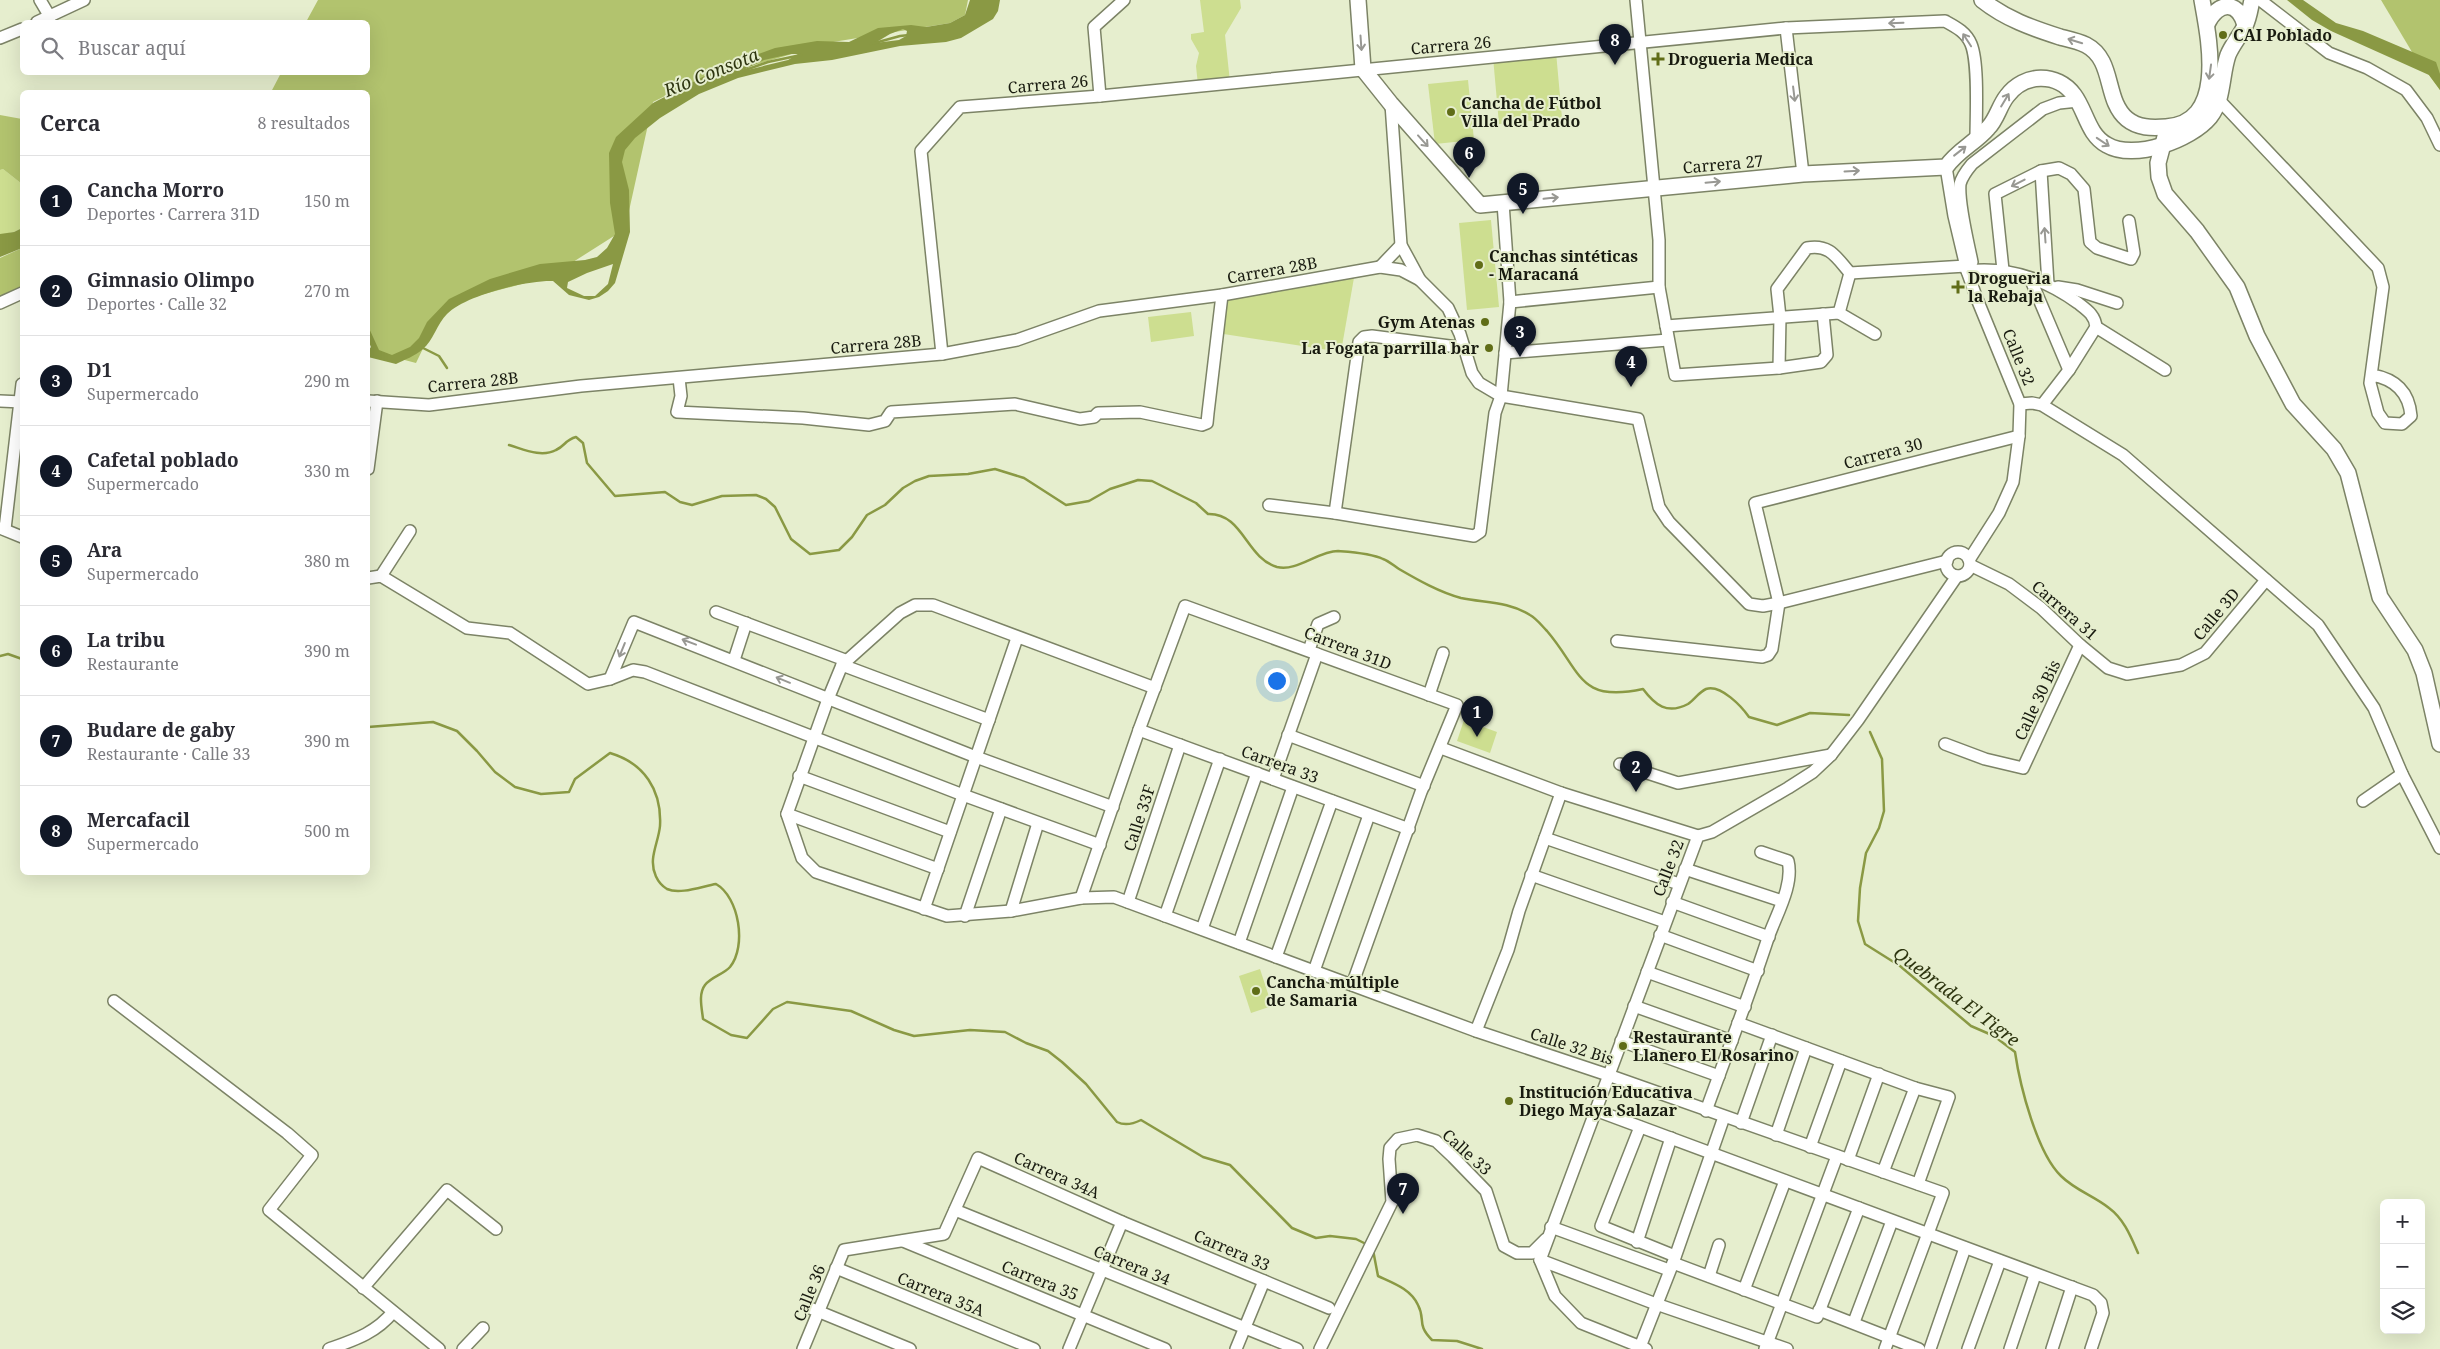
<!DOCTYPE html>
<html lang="es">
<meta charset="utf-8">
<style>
body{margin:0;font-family:"Noto Serif",serif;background:#f2f2f3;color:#2b2b33}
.controls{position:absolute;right:15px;bottom:15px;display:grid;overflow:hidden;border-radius:8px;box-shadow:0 5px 20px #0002}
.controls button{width:45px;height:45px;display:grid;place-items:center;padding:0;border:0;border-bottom:1px solid #e1e1e2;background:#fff;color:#2b2b33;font:25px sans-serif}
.you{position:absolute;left:1276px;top:680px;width:18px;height:18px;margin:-12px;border:4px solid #fff;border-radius:50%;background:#1a73e8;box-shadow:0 0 0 8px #1a73e833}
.badge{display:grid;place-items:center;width:32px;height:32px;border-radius:50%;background:#111827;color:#fff;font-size:16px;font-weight:700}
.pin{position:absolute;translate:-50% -41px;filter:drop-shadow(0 1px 2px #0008)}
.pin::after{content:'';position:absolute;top:26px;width:18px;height:15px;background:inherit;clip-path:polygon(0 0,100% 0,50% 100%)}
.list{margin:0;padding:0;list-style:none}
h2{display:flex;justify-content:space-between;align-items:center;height:65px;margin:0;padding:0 20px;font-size:21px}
h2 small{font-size:16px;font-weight:400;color:#7c7c81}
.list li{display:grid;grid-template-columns:32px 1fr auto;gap:15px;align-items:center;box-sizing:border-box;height:90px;padding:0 20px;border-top:1px solid #e1e1e2}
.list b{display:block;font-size:19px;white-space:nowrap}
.list p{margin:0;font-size:16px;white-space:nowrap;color:#7c7c81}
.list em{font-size:16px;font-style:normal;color:#7c7c81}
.icon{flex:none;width:28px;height:28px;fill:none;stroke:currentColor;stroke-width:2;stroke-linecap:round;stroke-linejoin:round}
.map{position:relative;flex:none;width:2440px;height:1349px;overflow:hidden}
.search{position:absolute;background:#fff;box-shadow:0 5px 20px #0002;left:20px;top:20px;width:350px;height:55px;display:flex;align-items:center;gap:12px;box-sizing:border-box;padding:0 18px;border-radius:8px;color:#7c7c81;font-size:19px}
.panel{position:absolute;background:#fff;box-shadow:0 5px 20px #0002;left:20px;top:90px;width:350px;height:785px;border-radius:8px}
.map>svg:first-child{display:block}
.green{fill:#cdde90}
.forest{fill:#b2c36e}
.water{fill:#8a9944;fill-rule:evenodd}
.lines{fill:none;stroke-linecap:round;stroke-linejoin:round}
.stream{stroke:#8a9944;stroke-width:2.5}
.minor-casing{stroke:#7c8366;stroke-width:14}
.major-casing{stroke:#7c8366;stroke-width:18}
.minor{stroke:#fff;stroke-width:11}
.major{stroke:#fff;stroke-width:15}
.oneway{stroke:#989893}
.poi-dot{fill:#606d17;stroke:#e6eece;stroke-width:2}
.labels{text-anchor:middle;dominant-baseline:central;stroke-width:4;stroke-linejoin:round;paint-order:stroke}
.poi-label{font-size:16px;font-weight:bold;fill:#191b10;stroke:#e6eece;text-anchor:start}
.street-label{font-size:16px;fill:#191b10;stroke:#e6eece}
.water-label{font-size:18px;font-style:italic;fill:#2e3510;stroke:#e6eece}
</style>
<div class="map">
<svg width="2440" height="1349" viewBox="0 0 2440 1349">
<rect width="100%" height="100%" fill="#e6eece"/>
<!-- green -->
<g class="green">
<path d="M1200,0H1240L1241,8L1225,35L1230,82L1198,85L1196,66L1199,53L1191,39V34L1204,32Z"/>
<path d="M1556,52L1562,118L1499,124L1493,57Z"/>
<path d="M1468,80L1474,140L1435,144L1428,84Z"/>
<path d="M3,169L22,184V228L14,232L0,235V170Z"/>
<path d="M1491,220L1499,307L1467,310L1459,223Z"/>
<path d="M1355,272L1341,352L1217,333L1222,295Z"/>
<path d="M1191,312L1194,336L1151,342L1148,317Z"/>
<path d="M1464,720L1497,732L1490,753L1457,741Z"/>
<path d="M1260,969L1272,1006L1251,1013L1239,976Z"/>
</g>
<!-- forest -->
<g class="forest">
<path d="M318,0H968L965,15L950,23L833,42L689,84L653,102L625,229L551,276L444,305L416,363L378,353L368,333V92H271L281,73L368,72V22H306Z"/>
<path d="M2381,0H2440V90L2412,52Z"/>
<path d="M0,115L22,119V184L3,169L0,170Z"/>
<path d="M22,248V293L0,303V258Z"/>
</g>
<!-- water -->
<g class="water">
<path d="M970,0H1000L998,11L993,19L961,38L946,42L900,46L832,60L795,64L738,78L699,94L660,118L635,138L625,150L622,162L629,190L630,232L615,283L608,291L599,297L589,300L569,295L553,281C527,280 466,295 447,314C437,324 433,341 423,349C415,356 404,360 396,364L368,357V351L371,347L368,340V326L379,350L392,355L410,347L419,338L427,322L449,299L490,279L540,264L585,260L597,257L607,248L615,234L610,203L609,153L616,137L653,103L720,68L775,48L817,41L849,42L878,28L911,25L926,27L950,23L965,15ZM903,29L907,31L906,36L899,40L875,43L890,34ZM791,54H798L788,60L739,72L764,60ZM613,264L608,284L595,296H584L567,288L568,282L587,273Z"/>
<path d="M2287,0H2303L2336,23L2363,31L2436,62L2440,74V90L2429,75L2331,31L2312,20Z"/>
<path d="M22,228V248L0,257V234L14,232Z"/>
</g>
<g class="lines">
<!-- stream -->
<g class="stream">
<path d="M871,44L900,36L909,35"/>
<path d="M737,73L768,62L801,55"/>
<path d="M423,348L439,356L447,368"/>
<path d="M509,445C523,449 541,458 556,450C565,446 565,440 576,437L583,443L587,463L615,496L665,492L680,502L692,505L722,496L756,495L766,499L775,507L791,539L810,554L839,550L852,537L867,515L885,505L903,488L915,481L929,476L968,474L995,469L1024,478L1066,505L1089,501L1110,489L1138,480L1152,481L1196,503L1208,514C1243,513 1246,558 1277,567C1297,572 1318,551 1338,551C1352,552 1371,553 1383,559C1389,561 1394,566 1399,569C1418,580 1439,592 1461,598C1485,603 1508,601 1530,615C1537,619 1542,626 1547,631C1582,672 1578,703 1643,689C1655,705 1667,715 1688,704C1694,700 1699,692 1706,689C1721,684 1742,707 1749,717L1777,725L1810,713L1849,715"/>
<path d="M0,656L8,654L22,659"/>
<path d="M368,727L433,722L457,731L477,751L495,772L515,787L541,794L569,792L575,779L610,753C644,763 662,790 660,826C659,837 654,848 653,859C652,871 657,883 667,889C680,895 703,886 716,884C739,897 747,946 730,967C724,974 711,977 705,985C698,994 702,1009 703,1019L731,1035L747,1038L773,1009L787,1002L851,1011L894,1030L914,1036L970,1030L1005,1032L1026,1043L1048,1051L1062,1062L1086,1084L1117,1122C1125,1126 1133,1124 1141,1120L1203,1157L1230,1165L1292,1228L1316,1238L1330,1236L1356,1239L1368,1245"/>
<path d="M1870,732L1882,759L1884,811L1879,828L1866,853L1860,888L1858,921L1865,944L1900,966L1971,1026L1994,1036L2015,1052C2020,1086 2037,1153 2061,1176C2075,1190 2094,1196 2109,1208C2124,1219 2131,1237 2138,1253"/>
<path d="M1373,1250L1378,1276C1393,1283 1411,1289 1418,1305C1426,1320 1416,1324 1432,1340L1457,1341L1482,1349"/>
</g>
<!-- minor casing -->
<g class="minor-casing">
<g id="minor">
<path d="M40,0L50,17"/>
<path d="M1636,0L1659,240V287L1675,375L1779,368L1821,362L1827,355L1823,314"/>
<path d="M2260,0L2329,53L2367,68L2406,90L2427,118L2440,145"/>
<path d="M37,22L84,0"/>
<path d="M1786,28L1803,174"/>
<path d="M0,38L22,29"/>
<path d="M1100,96L1094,27L1124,0"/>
<path d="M2219,100L2378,268L2383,287L2370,383L2378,413L2385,423L2402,424L2411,416C2409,392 2395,379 2372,375"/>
<path d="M1391,104L1401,245L1420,280L1448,308L1460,334L1472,373L1479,383L1501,396L1638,419L1659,507L1669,522L1749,604L1763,606L1779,603L1947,561"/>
<path d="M1946,167L1954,216L1967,271L1977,299L2020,404L2019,436L2013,482L1999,513L1969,560"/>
<path d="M2041,171L2048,284"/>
<path d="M1972,262C1968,242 1958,203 1960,184C1962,176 1967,170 1972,164L2043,109L2059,103L2078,101"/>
<path d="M1380,267L1401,245"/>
<path d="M2003,270L1995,194L2041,171L2059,168L2071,174L2084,189L2090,242L2097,248L2131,259L2134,253L2129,221"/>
<path d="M1967,271C2009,266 2045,279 2078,303C2087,310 2095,315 2096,327L2069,370L2042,405"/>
<path d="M1850,273L1966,266"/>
<path d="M2030,278L2069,370"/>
<path d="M2058,287L2077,290L2117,303"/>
<path d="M1510,302L1659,287"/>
<path d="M0,303L22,293"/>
<path d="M1839,313L1850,273"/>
<path d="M1666,326L1839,313L1875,334"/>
<path d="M2096,327L2165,370"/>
<path d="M1505,353L1668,340"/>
<path d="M942,354L921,151L960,107L1100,96L1786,28L1945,21C1956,27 1966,32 1971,44C1979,63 1976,117 1976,139"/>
<path d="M1779,368L1780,317L1777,289L1807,248C1830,244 1836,257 1850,273"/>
<path d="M679,378L681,396L677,412L803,418L869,425L885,421L891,412L1015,404L1080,419L1094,417L1098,413L1140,412L1202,425L1207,423L1208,413L1222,295"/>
<path d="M0,401L22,402"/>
<path d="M368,401L429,405L581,386L942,354L1017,340L1099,311L1222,295L1380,267L1401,270L1420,280"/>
<path d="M2020,404L2032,403L2042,405L2123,455L2318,625L2374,708L2402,774L2440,848"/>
<path d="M368,469L377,401"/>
<path d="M1269,505L1335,513L1474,536L1480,532L1495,413L1501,396L1510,302L1503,203"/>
<path d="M1335,513L1359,342L1364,337L1372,336L1465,348"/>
<path d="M0,528L22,537"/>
<path d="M5,529L22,384"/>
<circle cx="1958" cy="564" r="12"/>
<path d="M1970,565L2009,584L2041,608L2080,645L2108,668L2127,674L2181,665L2205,653L2266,580"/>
<path d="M381,576L410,531"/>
<path d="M368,578L381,576L467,628L510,633L588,684L610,679L633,670L645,672L963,795L1100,845"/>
<path d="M716,612L845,660"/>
<path d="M1617,641L1762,657L1768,655L1772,649L1779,603L1755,503L2019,436"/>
<path d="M1309,650L1318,624L1334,617"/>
<path d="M734,660L746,623"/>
<path d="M842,665L989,720"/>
<path d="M610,679L634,622L976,757L1113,807"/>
<path d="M1155,688L933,605H915L900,613L842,665L828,699L787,814L802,858L816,872L947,916L1011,911L1081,898L1114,897L1476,1031L1608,1075L1943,1193L1885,1349"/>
<path d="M1429,695L1443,653"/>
<path d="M1139,730L1409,829"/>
<path d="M1288,735L1424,786"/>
<path d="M1945,744L1985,759L2023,768L2080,645"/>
<path d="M1441,748L1561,793L1698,836"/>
<path d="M1620,764L1678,783L1831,755"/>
<path d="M799,776L950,832"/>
<path d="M1273,779L1317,654"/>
<path d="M2363,801L2402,774"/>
<path d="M787,814L938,869"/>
<path d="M1545,838L1679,884"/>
<path d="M1685,869L1782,901"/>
<path d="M1531,875L1665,922"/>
<path d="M1081,898L1139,730L1185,606L1457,705L1421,792L1352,985"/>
<path d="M1128,902L1180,745"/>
<path d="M1672,902L1769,937"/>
<path d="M924,909L1017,638"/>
<path d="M1011,911L1038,823"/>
<path d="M965,916L1001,809"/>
<path d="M1165,916L1220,759"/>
<path d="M1202,929L1257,773"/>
<path d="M1660,935L1758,971"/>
<path d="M1239,943L1293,787"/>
<path d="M1276,957L1332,801"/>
<path d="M1314,971L1369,815"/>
<path d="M1647,972L1745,1007"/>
<path d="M114,1001L287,1133L312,1155L269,1210L439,1349"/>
<path d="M1634,1006L1732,1041"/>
<path d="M1738,1023L1915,1088L1949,1097L1918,1184"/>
<path d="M1476,1031L1508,950L1519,911L1561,793"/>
<path d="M1621,1041L1719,1076"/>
<path d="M1595,1110L2093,1295L2101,1303L2103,1313L2091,1349"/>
<path d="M1706,1111C1727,1053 1749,996 1768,938C1776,915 1794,885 1788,861L1761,852"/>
<path d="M1741,1123L1772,1035"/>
<path d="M1640,1127L1601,1226L1675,1256"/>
<path d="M1776,1135L1806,1048"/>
<path d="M1810,1147L1841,1061"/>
<path d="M1848,1160L1879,1074"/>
<path d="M1883,1172L1915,1088"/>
<path d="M955,1210L1297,1349"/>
<path d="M1551,1227L1669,1270"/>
<path d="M903,1241L1165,1349"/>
<path d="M1637,1242L1671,1138"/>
<path d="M1540,1260L1656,1304L1787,1349"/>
<path d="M1673,1263L1817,1317L1859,1208"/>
<path d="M836,1268L1034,1349"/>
<path d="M1709,1276L1719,1245"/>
<path d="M363,1288L447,1190L496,1229"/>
<path d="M1744,1290L1785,1181"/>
<path d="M810,1308L910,1349"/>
<path d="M1819,1310L1919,1349"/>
<path d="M1854,1322L1892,1221"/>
<path d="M1640,1347L1673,1263L1724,1117"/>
<path d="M329,1349C354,1340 376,1333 393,1312"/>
<path d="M463,1349L483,1328"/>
<path d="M803,1349L844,1250L944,1234L978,1158L1122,1222L1329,1308"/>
<path d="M1069,1349L1122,1222"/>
<path d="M1236,1349L1264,1281"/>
<path d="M1320,1349L1392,1202L1389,1159L1390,1148L1398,1139L1417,1135L1436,1141L1453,1157L1486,1191L1504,1246L1517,1253H1532L1546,1239"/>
<path d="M1646,1349L1581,1323L1555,1296L1540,1260L1698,836L1712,832L1788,788L1813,772L1831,755L1858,720L1957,576"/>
<path d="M1765,1349L1837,1156"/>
<path d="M1930,1349L1965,1248"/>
<path d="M1968,1349L2000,1261"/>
<path d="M2010,1349L2035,1275"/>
<path d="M2052,1349L2072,1287"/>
</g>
</g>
<!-- major casing -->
<g class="major-casing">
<g id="major">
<path d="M1358,0L1363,69L1391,104L1480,205L1803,174L1946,167C1958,150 1975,143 1988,128C1997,119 1999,106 2007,96C2024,73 2057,72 2074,95C2086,111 2088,135 2107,145C2134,161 2191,140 2210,117C2224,99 2221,75 2228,55C2232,45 2240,36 2245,26C2249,18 2250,9 2252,0"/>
<path d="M1982,0C2006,19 2032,28 2060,37C2068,39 2078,41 2086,45C2115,60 2104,100 2127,119C2138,128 2151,128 2166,127C2227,123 2209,39 2202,0"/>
<path d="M2207,24C2218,1 2238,0 2245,25"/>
<path d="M2173,127L2166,133L2158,163L2159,177L2165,194L2197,231L2237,287L2257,336L2293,404L2334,449L2348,473L2380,597L2415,650L2424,673L2440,744"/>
</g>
</g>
<!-- minor -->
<use href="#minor" class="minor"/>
<!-- major -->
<use href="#major" class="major"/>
</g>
<!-- one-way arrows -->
<defs><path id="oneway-shaft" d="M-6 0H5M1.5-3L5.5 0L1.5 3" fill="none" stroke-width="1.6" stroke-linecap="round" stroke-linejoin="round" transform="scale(1.25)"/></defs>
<g class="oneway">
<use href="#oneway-shaft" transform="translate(1896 23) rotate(178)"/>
<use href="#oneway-shaft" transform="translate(1967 40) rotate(-123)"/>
<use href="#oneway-shaft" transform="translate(2075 41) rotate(-163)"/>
<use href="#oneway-shaft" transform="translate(1361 43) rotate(86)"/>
<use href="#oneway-shaft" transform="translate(2210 72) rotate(98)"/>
<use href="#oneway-shaft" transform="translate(1794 94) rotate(83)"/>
<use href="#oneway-shaft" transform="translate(2005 100) rotate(-59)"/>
<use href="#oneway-shaft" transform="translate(1423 141) rotate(48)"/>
<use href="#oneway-shaft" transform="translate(2103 142) rotate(34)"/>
<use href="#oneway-shaft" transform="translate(1960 151) rotate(-38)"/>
<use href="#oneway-shaft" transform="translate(1852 171) rotate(-3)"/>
<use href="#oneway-shaft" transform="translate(1713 182) rotate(-5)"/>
<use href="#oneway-shaft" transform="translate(2018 183) rotate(153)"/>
<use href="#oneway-shaft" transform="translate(1551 198) rotate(-6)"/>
<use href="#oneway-shaft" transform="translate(2045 235) rotate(-94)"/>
<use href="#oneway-shaft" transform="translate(689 642) rotate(-159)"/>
<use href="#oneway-shaft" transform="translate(622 650) rotate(112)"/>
<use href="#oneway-shaft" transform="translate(783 680) rotate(-158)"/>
</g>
<!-- markers -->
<g class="poi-dot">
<circle cx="2223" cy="35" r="5"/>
<path d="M1655.5 51.5h5v5h5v5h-5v5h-5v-5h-5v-5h5z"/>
<circle cx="1451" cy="112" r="5"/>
<circle cx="1479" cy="265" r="5"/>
<path d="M1955.5 279.5h5v5h5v5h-5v5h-5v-5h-5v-5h5z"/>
<circle cx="1485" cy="322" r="5"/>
<circle cx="1489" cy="348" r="5"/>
<circle cx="1256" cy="991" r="5"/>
<circle cx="1623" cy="1046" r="5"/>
<circle cx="1509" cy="1101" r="5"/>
</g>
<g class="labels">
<!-- poi labels -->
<g class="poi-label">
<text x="2233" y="35">CAI Poblado</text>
<text x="1668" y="59">Drogueria Medica</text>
<text x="1461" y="103">Cancha de Fútbol<tspan x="1461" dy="18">Villa del Prado</tspan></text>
<text x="1489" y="256">Canchas sintéticas<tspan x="1489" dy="18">- Maracaná</tspan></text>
<text x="1968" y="278">Drogueria<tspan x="1968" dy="18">la Rebaja</tspan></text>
<text x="1475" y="322" text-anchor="end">Gym Atenas</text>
<text x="1479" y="348" text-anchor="end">La Fogata parrilla bar</text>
<text x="1266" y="982">Cancha múltiple<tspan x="1266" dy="18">de Samaria</tspan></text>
<text x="1633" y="1037">Restaurante<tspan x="1633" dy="18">Llanero El Rosarino</tspan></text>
<text x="1519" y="1092">Institución Educativa<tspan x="1519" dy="18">Diego Maya Salazar</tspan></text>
</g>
<!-- street labels -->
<g class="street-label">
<text transform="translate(1451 45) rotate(-5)">Carrera 26</text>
<text transform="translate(1048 84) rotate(-5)">Carrera 26</text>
<text transform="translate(1723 164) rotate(-5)">Carrera 27</text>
<text transform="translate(1272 270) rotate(-10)">Carrera 28B</text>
<text transform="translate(876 344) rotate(-5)">Carrera 28B</text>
<text transform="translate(2019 357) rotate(68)">Calle 32</text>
<text transform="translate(473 382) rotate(-6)">Carrera 28B</text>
<text transform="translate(1883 453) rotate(-15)">Carrera 30</text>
<text transform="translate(2065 610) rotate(41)">Carrera 31</text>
<text transform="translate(2216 614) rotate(-50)">Calle 3D</text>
<text transform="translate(1348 648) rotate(21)">Carrera 31D</text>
<text transform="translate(2037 700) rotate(-65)">Calle 30 Bis</text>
<text transform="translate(1280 764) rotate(20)">Carrera 33</text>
<text transform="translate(1139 818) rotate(-72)">Calle 33F</text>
<text transform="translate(1668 868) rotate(-69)">Calle 32</text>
<text transform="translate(1572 1046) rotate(18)">Calle 32 Bis</text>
<text transform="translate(1467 1152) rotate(42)">Calle 33</text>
<text transform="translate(1057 1175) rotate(24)">Carrera 34A</text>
<text transform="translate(1232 1250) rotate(23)">Carrera 33</text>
<text transform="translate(1132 1265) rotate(22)">Carrera 34</text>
<text transform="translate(1040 1280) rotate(22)">Carrera 35</text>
<text transform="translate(809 1293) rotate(-68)">Calle 36</text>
<text transform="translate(941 1294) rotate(22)">Carrera 35A</text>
</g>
<!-- water labels -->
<g class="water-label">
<text transform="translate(711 72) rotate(-22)">Río Consota</text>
<text transform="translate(1957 996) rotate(37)">Quebrada El Tigre</text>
</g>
</g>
</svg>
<div class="controls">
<button>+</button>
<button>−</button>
<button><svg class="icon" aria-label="layers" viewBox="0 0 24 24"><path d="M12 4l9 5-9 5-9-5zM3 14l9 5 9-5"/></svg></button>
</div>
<div class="you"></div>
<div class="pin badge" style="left:1477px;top:737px">1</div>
<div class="pin badge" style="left:1636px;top:792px">2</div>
<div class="pin badge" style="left:1520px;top:357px">3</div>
<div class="pin badge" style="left:1631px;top:387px">4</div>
<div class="pin badge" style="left:1523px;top:214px">5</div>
<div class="pin badge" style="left:1469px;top:178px">6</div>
<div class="pin badge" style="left:1403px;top:1214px">7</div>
<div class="pin badge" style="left:1615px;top:65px">8</div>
<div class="search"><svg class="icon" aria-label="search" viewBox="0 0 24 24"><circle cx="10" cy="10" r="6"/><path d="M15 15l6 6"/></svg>Buscar aquí</div>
<section class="panel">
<h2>Cerca<small>8 resultados</small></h2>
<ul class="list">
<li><span class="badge">1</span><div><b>Cancha Morro</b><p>Deportes · Carrera 31D</p></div><em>150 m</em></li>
<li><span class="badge">2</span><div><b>Gimnasio Olimpo</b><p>Deportes · Calle 32</p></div><em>270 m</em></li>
<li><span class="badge">3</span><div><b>D1</b><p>Supermercado</p></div><em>290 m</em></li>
<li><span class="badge">4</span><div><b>Cafetal poblado</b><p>Supermercado</p></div><em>330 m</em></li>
<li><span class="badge">5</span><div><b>Ara</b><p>Supermercado</p></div><em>380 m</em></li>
<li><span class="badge">6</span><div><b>La tribu</b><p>Restaurante</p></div><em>390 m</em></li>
<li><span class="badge">7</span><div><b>Budare de gaby</b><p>Restaurante · Calle 33</p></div><em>390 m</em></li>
<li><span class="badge">8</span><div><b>Mercafacil</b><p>Supermercado</p></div><em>500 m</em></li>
</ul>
</section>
</div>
